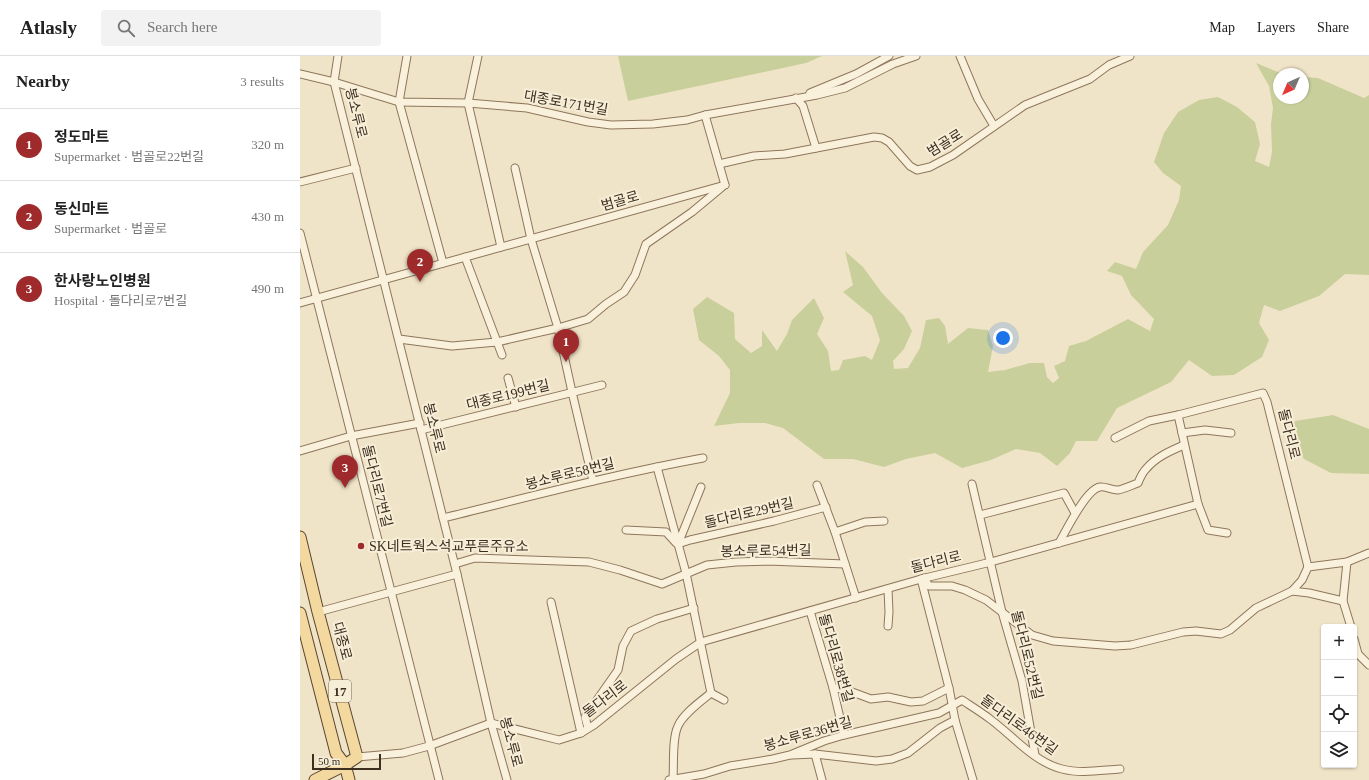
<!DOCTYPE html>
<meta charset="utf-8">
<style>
body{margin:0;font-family:"Times New Roman","Noto Sans KR",serif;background:#f2f2f2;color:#222}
.controls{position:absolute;right:12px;bottom:12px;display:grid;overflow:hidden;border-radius:4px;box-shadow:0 1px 3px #0004}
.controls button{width:36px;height:36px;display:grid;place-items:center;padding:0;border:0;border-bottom:1px solid #e0e0e0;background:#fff;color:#222;font:20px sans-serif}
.compass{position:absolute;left:973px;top:12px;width:36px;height:36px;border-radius:50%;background:#fff;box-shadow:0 1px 3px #0004;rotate:224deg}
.scale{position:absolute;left:12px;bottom:10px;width:69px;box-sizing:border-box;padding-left:4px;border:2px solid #3d2e20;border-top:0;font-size:11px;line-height:14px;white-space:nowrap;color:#3d2e20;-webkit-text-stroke:3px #f7eed8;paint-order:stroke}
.you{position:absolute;left:703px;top:282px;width:14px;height:14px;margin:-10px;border:3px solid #fff;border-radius:50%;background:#1a73e8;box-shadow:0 0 0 6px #1a73e833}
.badge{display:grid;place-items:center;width:26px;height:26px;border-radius:50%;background:#9e2a2b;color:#fff;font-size:13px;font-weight:700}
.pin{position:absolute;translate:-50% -33px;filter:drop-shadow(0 1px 2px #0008)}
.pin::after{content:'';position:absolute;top:21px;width:14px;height:12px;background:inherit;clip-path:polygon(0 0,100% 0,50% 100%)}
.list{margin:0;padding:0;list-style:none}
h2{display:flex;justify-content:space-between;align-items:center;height:52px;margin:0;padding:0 16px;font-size:17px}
h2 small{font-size:13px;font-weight:400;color:#767676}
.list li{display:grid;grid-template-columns:26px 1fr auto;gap:12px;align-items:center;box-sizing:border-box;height:72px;padding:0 16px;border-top:1px solid #e0e0e0}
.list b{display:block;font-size:15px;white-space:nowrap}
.list p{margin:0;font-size:13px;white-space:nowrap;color:#767676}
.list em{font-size:13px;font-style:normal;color:#767676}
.icon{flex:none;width:22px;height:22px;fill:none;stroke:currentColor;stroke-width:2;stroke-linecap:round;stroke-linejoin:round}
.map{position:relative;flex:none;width:1069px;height:724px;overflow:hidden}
header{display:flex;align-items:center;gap:24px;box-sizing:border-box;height:56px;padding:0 20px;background:#fff;border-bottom:1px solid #e0e0e0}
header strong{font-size:19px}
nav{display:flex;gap:22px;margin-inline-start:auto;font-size:14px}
.search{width:280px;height:36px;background:#f2f2f2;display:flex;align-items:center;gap:10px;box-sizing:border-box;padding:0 14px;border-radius:4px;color:#767676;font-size:15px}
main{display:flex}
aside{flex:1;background:#fff}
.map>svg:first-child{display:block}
.green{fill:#c9cf9b}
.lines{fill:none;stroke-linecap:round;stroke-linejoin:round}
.minor-casing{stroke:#8d765c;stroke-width:9}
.primary-casing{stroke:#5b4430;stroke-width:13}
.minor{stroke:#faf1dc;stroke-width:7}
.primary{stroke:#f3d9a0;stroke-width:11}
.poi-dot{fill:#9e2a2b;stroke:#f7eed8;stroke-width:1.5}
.labels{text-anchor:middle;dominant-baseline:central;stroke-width:4;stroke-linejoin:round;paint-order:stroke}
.shield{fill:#f7eed8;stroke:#756857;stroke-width:1}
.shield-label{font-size:13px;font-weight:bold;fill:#3d2e20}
.street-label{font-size:14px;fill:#3d2e20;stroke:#f7eed8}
.poi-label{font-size:14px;fill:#3d2e20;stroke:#f7eed8;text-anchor:start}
</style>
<header>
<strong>Atlasly</strong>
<div class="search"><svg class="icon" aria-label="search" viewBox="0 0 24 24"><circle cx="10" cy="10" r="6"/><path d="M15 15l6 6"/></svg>Search here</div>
<nav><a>Map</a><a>Layers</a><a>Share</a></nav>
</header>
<main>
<aside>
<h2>Nearby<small>3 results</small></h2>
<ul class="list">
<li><span class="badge">1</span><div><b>정도마트</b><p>Supermarket · 범골로22번길</p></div><em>320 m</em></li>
<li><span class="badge">2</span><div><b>동신마트</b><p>Supermarket · 범골로</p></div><em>430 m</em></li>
<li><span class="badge">3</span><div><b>한사랑노인병원</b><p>Hospital · 돌다리로7번길</p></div><em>490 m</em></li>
</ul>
</aside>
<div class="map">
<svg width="1069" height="724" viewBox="0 0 1069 724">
<rect width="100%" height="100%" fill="#f0e4c8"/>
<!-- green -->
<g class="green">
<path d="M318,0H522L506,7L328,45Z"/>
<path d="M956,7L983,18H979V42H1003V21L1018,22L1064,42L1069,39V219L1045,218L1019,240L980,255L964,249L959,267L969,284L962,301L934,319L912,320L889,304L871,326L817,352L797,385H776L770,397L757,410L740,397L716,393L691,404L662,412L635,397L606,403L584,411L553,403H524L483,372L465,367H439L414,370L430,337V314L419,300L399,284L393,253L407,241L434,257L435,283L451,297L462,290V274L477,295L487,278L492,264L514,242L524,262L517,278L528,295L531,315L539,314L543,304L565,300L572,304L580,284L572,260L543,236L553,229L545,195L563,211L582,237L604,260L612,275L604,293L593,305L594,313L608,312L620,292L626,264L639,262L645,270L648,288L668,272L688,274L693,290L688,316L705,314L730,307H744L747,321L753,327L759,322L754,310L765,305L769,290L786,285L828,263L850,275L854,263L831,239L822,220L807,215L815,206L836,213L843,196L868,169L879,144L881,130L863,117L854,106L864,77L878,56L899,44L918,41L937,51L955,66L960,88L955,105L969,111L972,96L971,68L973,52L969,30Z"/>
<path d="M1033,359L1069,373V418L1031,417L1004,403L990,378L995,365Z"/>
</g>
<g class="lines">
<!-- minor casing -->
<g class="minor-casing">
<g id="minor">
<path d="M38,0L34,26L157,518L191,667L207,724"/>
<path d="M107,0L99,46L143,207"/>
<path d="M178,0L168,47L201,191"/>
<path d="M660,0L678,43L694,70"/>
<path d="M0,18L34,26L99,46L168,47L227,52L288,66L311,69L353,68L387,64L405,59L517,39L545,32L593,8L616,0"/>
<path d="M510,37L556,18L589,0"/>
<path d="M496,42L503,50L516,92"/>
<path d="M405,59L425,129"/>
<path d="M419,108L454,100L485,98L574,81L582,82L589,86L610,110L617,114L630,111L653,99L725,49L790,23L809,9L830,0"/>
<path d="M215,112L231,183L258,272L272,336L293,425"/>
<path d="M0,126L56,112"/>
<path d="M0,177L139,724"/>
<path d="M165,201L202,299"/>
<path d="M0,247L425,129"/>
<path d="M99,283L152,290L197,286L258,272L288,263L306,248L324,236L335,219L346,188L392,156L422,131"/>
<path d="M208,322L216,351"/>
<path d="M878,359L898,448L908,474L927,477"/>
<path d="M121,374L302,329"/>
<path d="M882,377L905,374L931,377"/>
<path d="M815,382L849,365L878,359L963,337L967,346L1008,511"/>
<path d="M0,395L51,380L120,367"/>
<path d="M357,411L386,517L411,637C401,645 383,658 378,670C372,682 374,708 373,722"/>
<path d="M672,428L702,556L722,625L735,699"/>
<path d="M517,429L535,476L556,542"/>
<path d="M680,459L764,437L775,457"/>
<path d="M143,462C229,441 315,418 403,402"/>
<path d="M326,474L366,476L376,487"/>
<path d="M535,476L565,466L584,465"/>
<path d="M759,487C766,475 786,433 800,431C805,430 811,434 818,434C824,433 832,429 838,427C840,422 842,417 846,413C856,401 870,395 884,389"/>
<path d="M378,488L390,484L474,465L526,451"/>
<path d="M378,488L401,431"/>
<path d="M1047,506L1043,545L1051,571"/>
<path d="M155,508L175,502L289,506L320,514L362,528L407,509L436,506L468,505L545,508"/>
<path d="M1008,511L1047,506L1069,497"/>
<path d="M624,522L629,530H652L665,534L686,544L732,579L753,585L815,590L831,589L883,576L896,575L921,578L930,574L956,552L992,535L1002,524L1008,511"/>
<path d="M621,523L649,632L655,664L673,724"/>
<path d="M992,535L1009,537L1043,545"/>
<path d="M251,546L281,677"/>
<path d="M510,555L533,632L544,679"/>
<path d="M18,556L157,518"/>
<path d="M588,570L589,556L588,533"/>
<path d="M1054,583L1058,598L1069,609"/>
<path d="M533,632L544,633L571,643L588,641L611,646L623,645L649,632"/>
<path d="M411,637L424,644"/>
<path d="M288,672L285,661L318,614L323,590L331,575L357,563L394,552"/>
<path d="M515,698L522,724"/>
<path d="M492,699L515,698L576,705L592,703L608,697L640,672L655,664"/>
<path d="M57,701L103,697L129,690L191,667L259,684L281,677L294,669L376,603L401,586L621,523L691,506L898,448"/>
<path d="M369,724L404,718L430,710L473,703L490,699L524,685L544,679L639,657L662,644C671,650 681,656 690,663C713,680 734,706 762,713C781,718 802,714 820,713"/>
</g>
</g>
<!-- primary casing -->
<g class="primary-casing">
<g id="primary">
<path d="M0,481L18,556L57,701L45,709L15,724"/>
<path d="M0,557L36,697L45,709L49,724"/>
</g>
</g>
<!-- minor -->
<use href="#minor" class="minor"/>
<!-- primary -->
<use href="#primary" class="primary"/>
</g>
<!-- markers -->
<circle class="poi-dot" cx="61" cy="490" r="4"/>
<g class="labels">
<!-- shield labels -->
<rect class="shield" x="29" y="624" width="22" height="22" rx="3"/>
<g class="shield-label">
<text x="40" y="635">17</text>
</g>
<!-- street labels -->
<g class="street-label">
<text transform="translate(266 47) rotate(10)">대종로171번길</text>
<text transform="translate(56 57) rotate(76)">봉소루로</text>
<text transform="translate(645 87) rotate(-32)">범골로</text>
<text transform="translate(320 145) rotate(-16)">범골로</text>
<text transform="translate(208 339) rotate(-14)">대종로199번길</text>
<text transform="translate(134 372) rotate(76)">봉소루로</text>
<text transform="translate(989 378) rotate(76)">돌다리로</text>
<text transform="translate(270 418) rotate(-14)">봉소루로58번길</text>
<text transform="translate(77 430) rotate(76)">돌다리로7번길</text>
<text transform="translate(449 457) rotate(-13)">돌다리로29번길</text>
<text transform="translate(466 495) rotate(-1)">봉소루로54번길</text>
<text transform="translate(636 506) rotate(-14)">돌다리로</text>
<text transform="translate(42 585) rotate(75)">대종로</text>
<text transform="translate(727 599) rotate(76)">돌다리로52번길</text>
<text transform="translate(536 602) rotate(74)">돌다리로38번길</text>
<text transform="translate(305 643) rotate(-37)">돌다리로</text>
<text transform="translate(719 669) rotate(36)">돌다리로46번길</text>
<text transform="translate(508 678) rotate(-16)">봉소루로36번길</text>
<text transform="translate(211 686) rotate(75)">봉소루로</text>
</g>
<!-- poi labels -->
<g class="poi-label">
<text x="69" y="490">SK네트웍스석교푸른주유소</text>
</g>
</g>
</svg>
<div class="controls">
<button>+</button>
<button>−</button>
<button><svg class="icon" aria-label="locate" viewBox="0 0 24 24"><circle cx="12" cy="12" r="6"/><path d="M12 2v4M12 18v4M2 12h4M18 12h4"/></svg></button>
<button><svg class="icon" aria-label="layers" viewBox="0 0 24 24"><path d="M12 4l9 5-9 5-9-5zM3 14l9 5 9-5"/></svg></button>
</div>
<svg class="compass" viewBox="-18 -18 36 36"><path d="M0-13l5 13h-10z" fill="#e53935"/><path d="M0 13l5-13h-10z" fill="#767676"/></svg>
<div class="scale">50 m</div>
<div class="you"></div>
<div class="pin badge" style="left:266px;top:306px">1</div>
<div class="pin badge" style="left:120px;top:226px">2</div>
<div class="pin badge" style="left:45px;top:432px">3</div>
</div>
</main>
